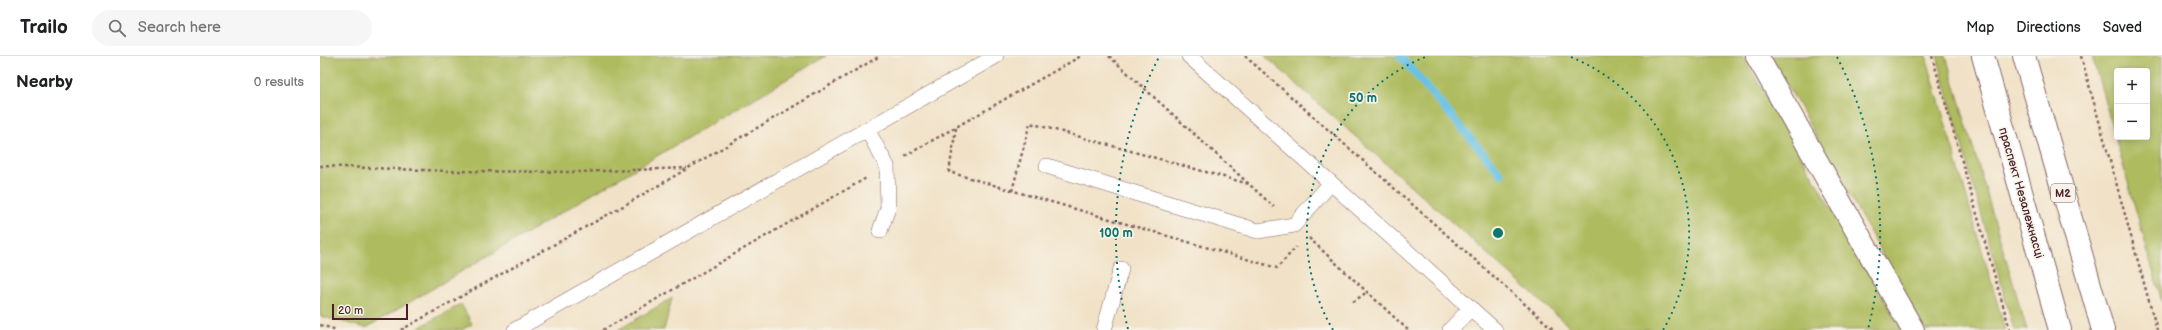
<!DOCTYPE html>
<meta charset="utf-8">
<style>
body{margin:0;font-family:"Balsamiq Sans",sans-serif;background:#f6f6f6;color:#202124}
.controls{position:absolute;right:12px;top:12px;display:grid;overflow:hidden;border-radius:4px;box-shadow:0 2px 10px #0003}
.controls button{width:36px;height:36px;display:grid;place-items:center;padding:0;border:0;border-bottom:1px solid #e0e0e0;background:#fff;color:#202124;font:20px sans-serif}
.scale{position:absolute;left:12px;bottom:10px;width:76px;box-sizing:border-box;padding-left:4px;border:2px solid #4a1f2b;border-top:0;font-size:11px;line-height:14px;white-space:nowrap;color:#4a1f2b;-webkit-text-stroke:3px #f7f3e8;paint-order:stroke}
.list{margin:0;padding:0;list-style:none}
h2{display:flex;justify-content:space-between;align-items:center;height:52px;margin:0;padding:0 16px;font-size:17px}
h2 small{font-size:13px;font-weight:400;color:#757577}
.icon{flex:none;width:22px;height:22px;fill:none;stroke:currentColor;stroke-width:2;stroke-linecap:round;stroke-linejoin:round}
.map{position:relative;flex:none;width:1842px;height:274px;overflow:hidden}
header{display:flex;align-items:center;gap:24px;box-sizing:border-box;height:56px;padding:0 20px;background:#fff;border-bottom:1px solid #e0e0e0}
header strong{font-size:19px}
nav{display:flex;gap:22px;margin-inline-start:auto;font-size:14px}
.search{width:280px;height:36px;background:#f6f6f6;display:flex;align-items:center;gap:10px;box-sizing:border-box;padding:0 14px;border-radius:22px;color:#757577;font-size:15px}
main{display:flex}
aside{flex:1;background:#fff}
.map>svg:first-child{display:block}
.green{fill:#aebc5e;stroke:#7c6e44;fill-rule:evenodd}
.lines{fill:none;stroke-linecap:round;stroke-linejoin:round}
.stream{stroke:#68c2e5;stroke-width:8}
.service-casing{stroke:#846362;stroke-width:16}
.primary-casing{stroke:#846362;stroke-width:24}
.trunk-casing{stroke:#846362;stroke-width:24}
.path{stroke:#846362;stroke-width:2.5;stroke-dasharray:3 3;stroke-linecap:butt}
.service{stroke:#fff;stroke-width:15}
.primary{stroke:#fff;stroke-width:22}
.trunk{stroke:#fff;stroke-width:22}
.ring{fill:none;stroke:#0f766e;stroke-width:2;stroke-dasharray:2 4}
.labels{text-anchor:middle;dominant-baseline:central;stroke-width:3.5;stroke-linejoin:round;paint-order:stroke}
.shield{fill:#f7f3e8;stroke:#7e5f64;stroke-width:1}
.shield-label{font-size:11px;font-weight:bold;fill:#4a1f2b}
.street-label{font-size:12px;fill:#4a1f2b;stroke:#f7f3e8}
.centre{fill:#0f766e;stroke:#f7f3e8;stroke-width:2}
.ring-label{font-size:12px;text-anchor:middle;font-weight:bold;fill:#0f766e;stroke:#f7f3e8;stroke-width:3.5;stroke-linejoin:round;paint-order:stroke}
</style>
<header>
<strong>Trailo</strong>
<div class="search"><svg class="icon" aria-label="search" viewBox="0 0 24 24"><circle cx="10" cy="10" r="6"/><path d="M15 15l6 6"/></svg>Search here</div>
<nav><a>Map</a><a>Directions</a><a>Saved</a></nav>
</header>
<main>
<aside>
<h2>Nearby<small>0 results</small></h2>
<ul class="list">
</ul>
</aside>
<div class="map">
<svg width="1842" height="274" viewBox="0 0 1842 274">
<rect width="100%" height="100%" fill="#f7f3e8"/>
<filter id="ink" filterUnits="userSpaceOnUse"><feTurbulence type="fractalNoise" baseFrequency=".025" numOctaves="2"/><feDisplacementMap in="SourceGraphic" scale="8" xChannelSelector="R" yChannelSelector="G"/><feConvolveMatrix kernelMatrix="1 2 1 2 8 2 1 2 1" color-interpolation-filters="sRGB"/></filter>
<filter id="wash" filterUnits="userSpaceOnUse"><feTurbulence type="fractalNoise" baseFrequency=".012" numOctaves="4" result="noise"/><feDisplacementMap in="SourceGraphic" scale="16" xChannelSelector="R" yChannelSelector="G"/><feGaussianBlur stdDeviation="0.9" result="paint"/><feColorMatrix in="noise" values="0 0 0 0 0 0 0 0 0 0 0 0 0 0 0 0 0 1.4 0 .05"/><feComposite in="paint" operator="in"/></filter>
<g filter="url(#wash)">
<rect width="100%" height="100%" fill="#f1e2c7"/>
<!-- green -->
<g class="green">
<path d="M0,0H506L46,272L0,260Z"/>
<path d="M945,0H1423L1582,274H1253Z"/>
<path d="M1451,0H1606L1685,274H1605Z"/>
<path d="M1617,0H1626L1707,274H1694Z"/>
<path d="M1772,0H1842V246ZM1797,15H1827V81H1797Z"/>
<path d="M352,242L344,274H298Z"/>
<path d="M141,248L152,268L142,274H95Z"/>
</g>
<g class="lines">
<!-- stream -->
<path class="stream" d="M1080,0L1181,118"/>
</g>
</g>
<g filter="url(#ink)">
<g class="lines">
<!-- service casing -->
<g class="service-casing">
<g id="service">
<path d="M869,0L1175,274"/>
<path d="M548,75L567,110L568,152L560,175"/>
<path d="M727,110L938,175L974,169L1011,127"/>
<path d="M195,274L676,0"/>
<path d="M784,274L801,213"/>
<path d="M1130,274L1151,252"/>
</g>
</g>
<!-- primary casing -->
<g class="primary-casing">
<g id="primary">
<path d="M1663,0L1740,274"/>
<path d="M1704,0L1783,274"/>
</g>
</g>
<!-- trunk casing -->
<g class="trunk-casing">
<path id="trunk" d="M1437,0L1593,274"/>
</g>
<!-- path -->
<g class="path">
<path d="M789,0L954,151"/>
<path d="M925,0L1234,274"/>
<path d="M1612,0L1690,274"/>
<path d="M1761,0L1837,274"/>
<path d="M636,72L629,116L957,212L976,191"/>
<path d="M585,100L761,0"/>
<path d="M0,110L128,115L258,116L367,112"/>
<path d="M692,135L710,67L929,128"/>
<path d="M989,182L1088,274"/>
<path d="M1033,246L1047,236"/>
<path d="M0,269L17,274"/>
<path d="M81,274L305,149L560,0"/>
<path d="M283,274L548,121"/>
</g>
<!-- service -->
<use href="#service" class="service"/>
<!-- primary -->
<use href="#primary" class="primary"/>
<!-- trunk -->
<use href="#trunk" class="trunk"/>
</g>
</g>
<!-- distance rings -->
<g class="ring">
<path d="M1013 274A191 191 0 0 1 1105 1M1251 1A191 191 0 0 1 1343 274"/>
<path d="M808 273A382 382 0 0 1 839 1M1517 1A382 382 0 0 1 1548 273"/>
</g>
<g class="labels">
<!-- shield labels -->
<rect class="shield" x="1731" y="128" width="24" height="18" rx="3"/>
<g class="shield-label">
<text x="1743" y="137">М2</text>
</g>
<!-- street labels -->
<g class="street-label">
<text transform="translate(1701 137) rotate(74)">праспект Незалежнасці</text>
</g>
</g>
<circle cx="1178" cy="177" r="6" class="centre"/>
<g class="ring-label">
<text x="1043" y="46">50 m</text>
<text x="796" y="181">100 m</text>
</g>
</svg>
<div class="controls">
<button>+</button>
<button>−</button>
</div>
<div class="scale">20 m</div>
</div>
</main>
